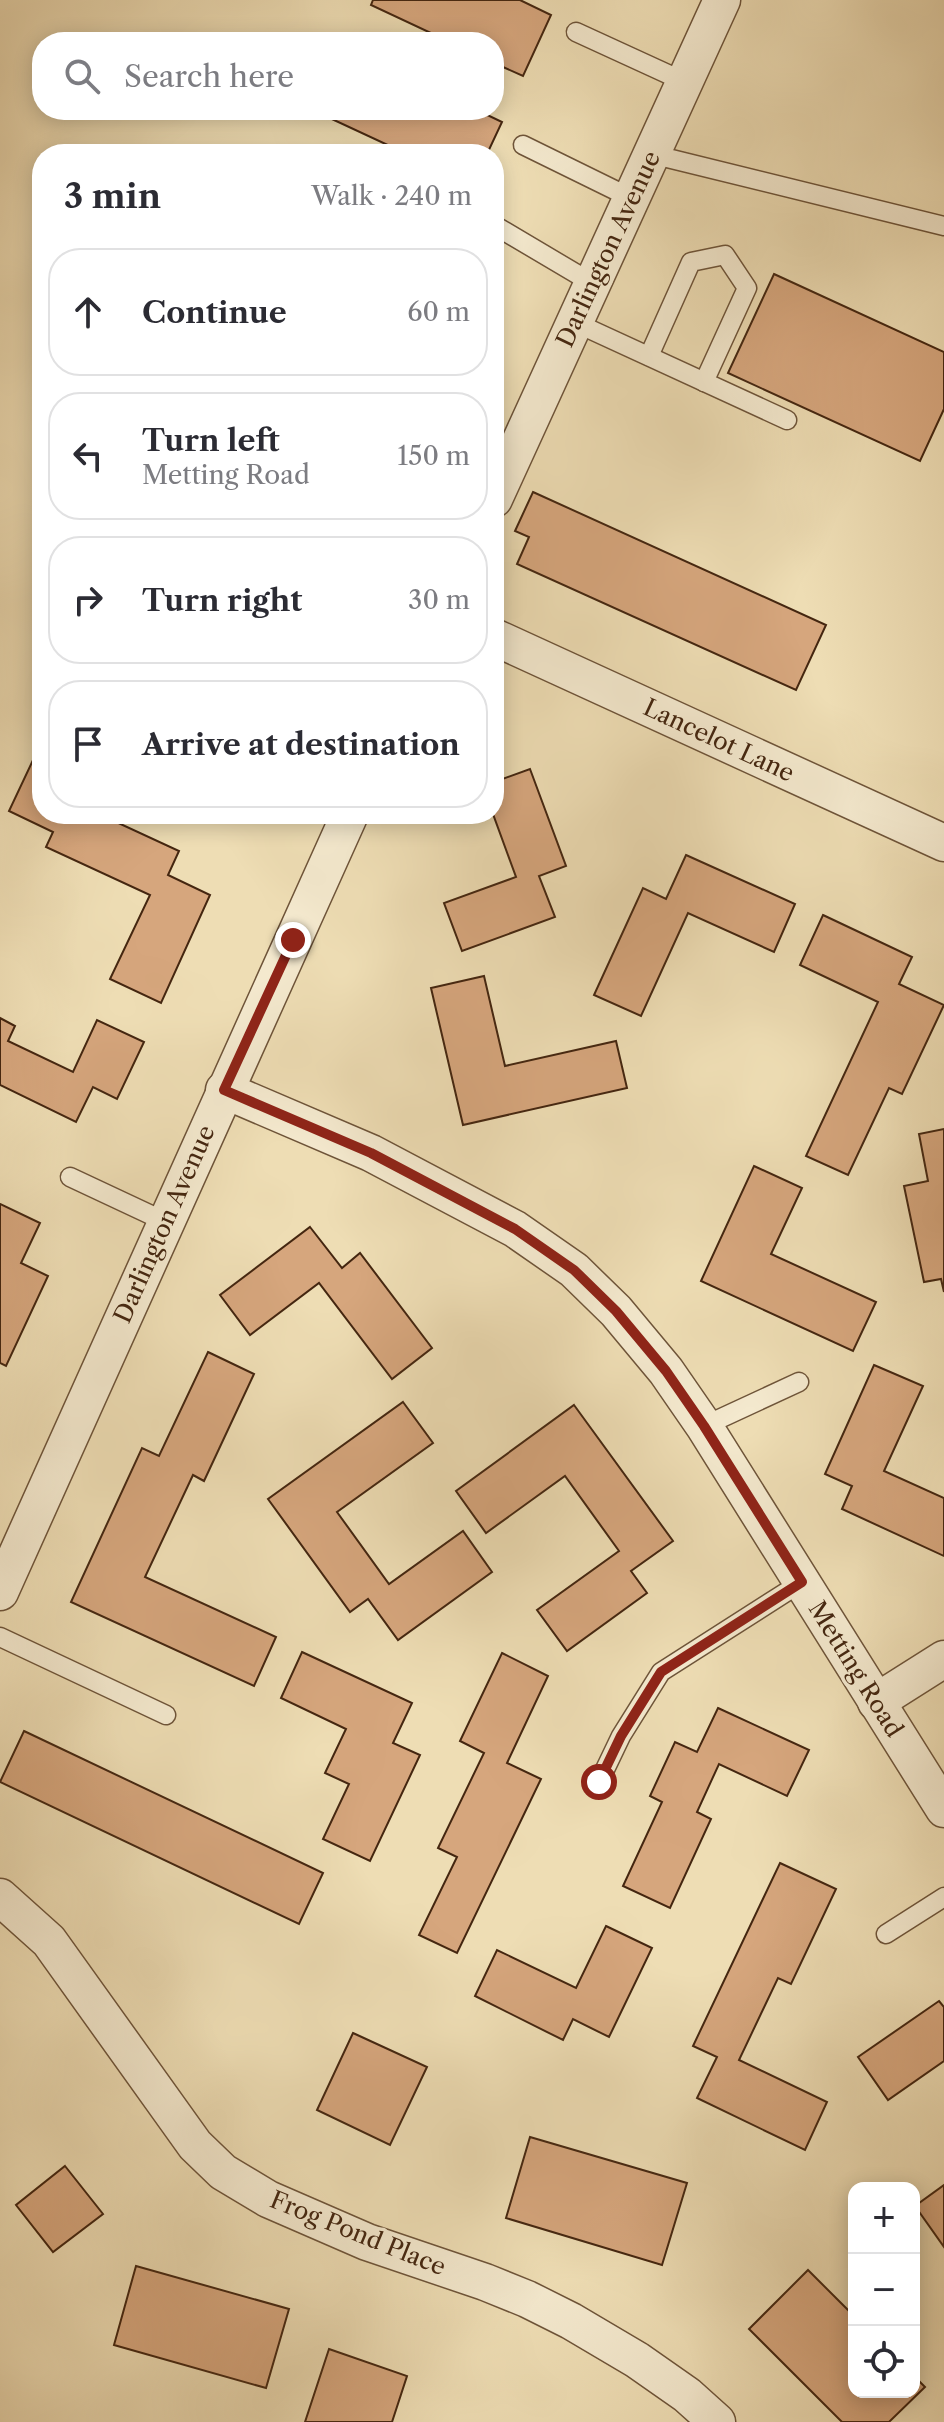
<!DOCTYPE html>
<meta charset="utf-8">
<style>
body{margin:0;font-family:"Libre Caslon Text",serif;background:#f7f7f7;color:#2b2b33}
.controls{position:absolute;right:24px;bottom:24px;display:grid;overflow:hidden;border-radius:16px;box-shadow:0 4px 20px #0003}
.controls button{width:72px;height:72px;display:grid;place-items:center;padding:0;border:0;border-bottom:2px solid #e1e1e2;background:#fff;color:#2b2b33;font:40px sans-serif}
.stop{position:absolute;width:24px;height:24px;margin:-18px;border:6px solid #8f2418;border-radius:50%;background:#fff}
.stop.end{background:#8f2418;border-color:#fff;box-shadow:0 2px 8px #0008}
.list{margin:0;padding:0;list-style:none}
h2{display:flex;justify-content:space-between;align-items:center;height:104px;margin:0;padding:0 32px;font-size:34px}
h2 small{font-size:26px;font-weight:400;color:#7c7c81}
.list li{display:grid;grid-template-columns:52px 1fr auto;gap:24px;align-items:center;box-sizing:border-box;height:128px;margin:0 16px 16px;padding:0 16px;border:2px solid #e1e1e2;border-radius:32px}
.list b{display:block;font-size:30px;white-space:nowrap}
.list p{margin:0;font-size:26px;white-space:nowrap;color:#7c7c81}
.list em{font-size:26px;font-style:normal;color:#7c7c81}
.icon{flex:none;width:44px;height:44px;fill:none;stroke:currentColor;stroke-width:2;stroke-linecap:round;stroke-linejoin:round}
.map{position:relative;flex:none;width:944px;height:2422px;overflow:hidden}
.search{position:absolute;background:#fff;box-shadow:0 4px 20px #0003;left:32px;top:32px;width:472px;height:88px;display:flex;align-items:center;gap:20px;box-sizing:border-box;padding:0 28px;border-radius:32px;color:#7c7c81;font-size:30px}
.panel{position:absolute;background:#fff;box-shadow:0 4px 20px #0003;left:32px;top:144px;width:472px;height:680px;border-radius:32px}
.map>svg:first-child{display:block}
.building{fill:#d6a67d;stroke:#442610;stroke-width:2}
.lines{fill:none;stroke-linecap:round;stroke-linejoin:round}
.lane-casing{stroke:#6e5439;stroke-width:21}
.street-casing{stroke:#6e5439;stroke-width:39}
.lane{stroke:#f4e9ce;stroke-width:18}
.street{stroke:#f4e9ce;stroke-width:36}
.route{stroke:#8f2418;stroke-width:10}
.labels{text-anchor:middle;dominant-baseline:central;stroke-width:7;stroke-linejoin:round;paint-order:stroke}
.street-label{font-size:24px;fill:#442610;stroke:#f4e9ce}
</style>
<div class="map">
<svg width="944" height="2422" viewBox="0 0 944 2422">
<rect width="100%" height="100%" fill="#eeddb4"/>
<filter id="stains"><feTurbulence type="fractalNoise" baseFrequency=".0025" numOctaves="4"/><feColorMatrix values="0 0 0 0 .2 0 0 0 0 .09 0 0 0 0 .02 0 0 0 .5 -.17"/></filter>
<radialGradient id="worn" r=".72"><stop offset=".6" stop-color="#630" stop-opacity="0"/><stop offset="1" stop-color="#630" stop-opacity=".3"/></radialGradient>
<!-- building -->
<g class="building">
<path d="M373,0H520L551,15L523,76L494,63V42H450L371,5Z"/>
<path d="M323,110H477L502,122L487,154H407L321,114Z"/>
<path d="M774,274L944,352V409L920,461L728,373Z"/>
<path d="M533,492L826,625L796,690L517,564L529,537L515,531Z"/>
<path d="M42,741V814H99L179,851L168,875L210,895L161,1003L110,979L150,895L46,847L53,832L9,811Z"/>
<path d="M530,769L566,866L539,876L555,917L462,951L444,903L516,877L493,814L494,782Z"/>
<path d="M686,855L795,904L774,952L688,913L641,1016L594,995L643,888L666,899Z"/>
<path d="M823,915L912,957L899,984L944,1005L902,1094L889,1088L848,1175L806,1156L878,1002L800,965Z"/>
<path d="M484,976L505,1066L616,1041L627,1088L463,1125L431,988Z"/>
<path d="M0,1018L15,1026L8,1041L73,1072L97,1020L144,1042L117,1099L93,1087L76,1122L0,1085Z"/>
<path d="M944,1129V1292L941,1279L924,1282L904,1186L928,1181L919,1134Z"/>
<path d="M754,1166L802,1188L771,1254L876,1302L853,1351L701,1281Z"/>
<path d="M0,1204L40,1223L21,1263L48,1276L6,1366L0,1363Z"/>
<path d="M310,1227L342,1268L360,1253L432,1348L392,1379L319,1283L250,1335L220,1295Z"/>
<path d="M208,1352L254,1374L204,1481L193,1475L145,1577L276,1637L254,1686L71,1602L142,1448L159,1456Z"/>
<path d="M874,1365L923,1386L884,1471L944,1498V1556L842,1509L852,1486L825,1474Z"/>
<path d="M403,1402L433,1443L337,1512L389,1584L463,1531L492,1572L398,1640L368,1599L350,1612L268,1499Z"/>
<path d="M574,1405L673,1541L631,1571L647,1593L567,1651L537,1610L619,1551L565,1476L486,1533L456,1491Z"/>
<path d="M302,1652L412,1703L393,1743L420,1755L370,1861L323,1839L349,1784L325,1773L346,1729L281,1698Z"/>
<path d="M502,1653L548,1676L507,1763L541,1779L457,1953L419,1935L457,1857L438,1848L484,1753L460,1741Z"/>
<path d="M718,1708L809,1750L787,1796L719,1764L697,1812L711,1819L670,1908L623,1886L662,1802L650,1796L675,1742L697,1752Z"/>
<path d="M24,1731L323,1873L299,1924L0,1782Z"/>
<path d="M780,1863L836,1889L791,1984L778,1978L739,2060L827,2102L805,2150L697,2098L717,2057L693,2046Z"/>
<path d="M606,1926L652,1948L609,2037L573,2019L563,2040L475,1996L497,1950L576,1988Z"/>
<path d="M939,2001L944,2007V2061L888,2100L858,2057Z"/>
<path d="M353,2033L427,2067L390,2145L317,2110Z"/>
<path d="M530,2137L687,2183L662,2265L506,2218Z"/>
<path d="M65,2166L103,2214L53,2252L16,2205Z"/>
<path d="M944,2185V2247L915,2206Z"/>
<path d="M136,2266L289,2309L266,2388L114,2345Z"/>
<path d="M808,2270L854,2316V2392H914V2376L925,2387L889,2422H842L749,2329Z"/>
<path d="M329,2349L407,2376L392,2422H305Z"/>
</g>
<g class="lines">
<!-- lane casing -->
<g class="lane-casing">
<g id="lane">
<path d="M576,32L685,82"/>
<path d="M523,145L631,198"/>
<path d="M651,154L944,226"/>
<path d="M494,225L592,283"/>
<path d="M574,322L787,420"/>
<path d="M649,356L691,262L725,255L747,288L704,382"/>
<path d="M70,1177L166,1222"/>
<path d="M704,1426L799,1382"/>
<path d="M0,1637L166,1715"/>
<path d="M599,1782L621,1736L661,1672L802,1582"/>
<path d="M886,1934L944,1897"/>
</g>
</g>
<!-- street casing -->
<g class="street-casing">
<g id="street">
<path d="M494,499L722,0"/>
<path d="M494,637L944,843"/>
<path d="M224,1090L371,1153L515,1229L574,1270L616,1311L666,1371L704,1426L944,1809"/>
<path d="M0,1592L350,814"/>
<path d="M876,1702L944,1659"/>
<path d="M0,1897L49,1941L195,2145L223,2172L268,2199L367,2242L485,2282L527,2299L571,2321L637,2360L687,2395L717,2422"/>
</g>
</g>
<!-- lane -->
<use href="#lane" class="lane"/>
<!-- street -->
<use href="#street" class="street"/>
</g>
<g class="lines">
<!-- route -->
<path class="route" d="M293,940L224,1090L371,1153L515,1229L574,1270L616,1311L666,1371L704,1426L802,1582L661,1672L621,1736L599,1782"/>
</g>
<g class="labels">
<!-- street labels -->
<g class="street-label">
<text transform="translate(608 249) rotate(-65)">Darlington Avenue</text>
<text transform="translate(719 740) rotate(25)">Lancelot Lane</text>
<text transform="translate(164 1224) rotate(-66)">Darlington Avenue</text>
<text transform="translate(856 1669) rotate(58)">Metting Road</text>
<text transform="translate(358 2233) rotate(22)">Frog Pond Place</text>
</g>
</g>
<rect width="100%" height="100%" filter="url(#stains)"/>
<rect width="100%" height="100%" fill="url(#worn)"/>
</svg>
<div class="controls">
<button>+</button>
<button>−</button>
<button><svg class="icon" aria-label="locate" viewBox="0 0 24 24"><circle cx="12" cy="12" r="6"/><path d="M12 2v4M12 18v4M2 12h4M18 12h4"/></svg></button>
</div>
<div class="stop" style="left:599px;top:1782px"></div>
<div class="stop end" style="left:293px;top:940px"></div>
<div class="search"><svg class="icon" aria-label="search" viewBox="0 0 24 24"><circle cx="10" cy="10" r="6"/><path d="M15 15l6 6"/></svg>Search here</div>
<section class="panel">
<h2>3 min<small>Walk · 240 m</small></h2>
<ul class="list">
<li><svg class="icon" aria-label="ahead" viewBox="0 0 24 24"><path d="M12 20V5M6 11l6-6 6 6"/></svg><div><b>Continue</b></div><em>60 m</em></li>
<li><svg class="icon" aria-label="left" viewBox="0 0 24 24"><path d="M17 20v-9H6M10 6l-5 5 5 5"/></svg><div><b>Turn left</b><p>Metting Road</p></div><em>150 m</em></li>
<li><svg class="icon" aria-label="right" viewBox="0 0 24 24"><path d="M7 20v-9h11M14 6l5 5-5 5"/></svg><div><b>Turn right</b></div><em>30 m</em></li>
<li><svg class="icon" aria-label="arrive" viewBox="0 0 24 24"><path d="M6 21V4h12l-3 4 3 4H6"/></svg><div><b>Arrive at destination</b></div></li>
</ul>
</section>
</div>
